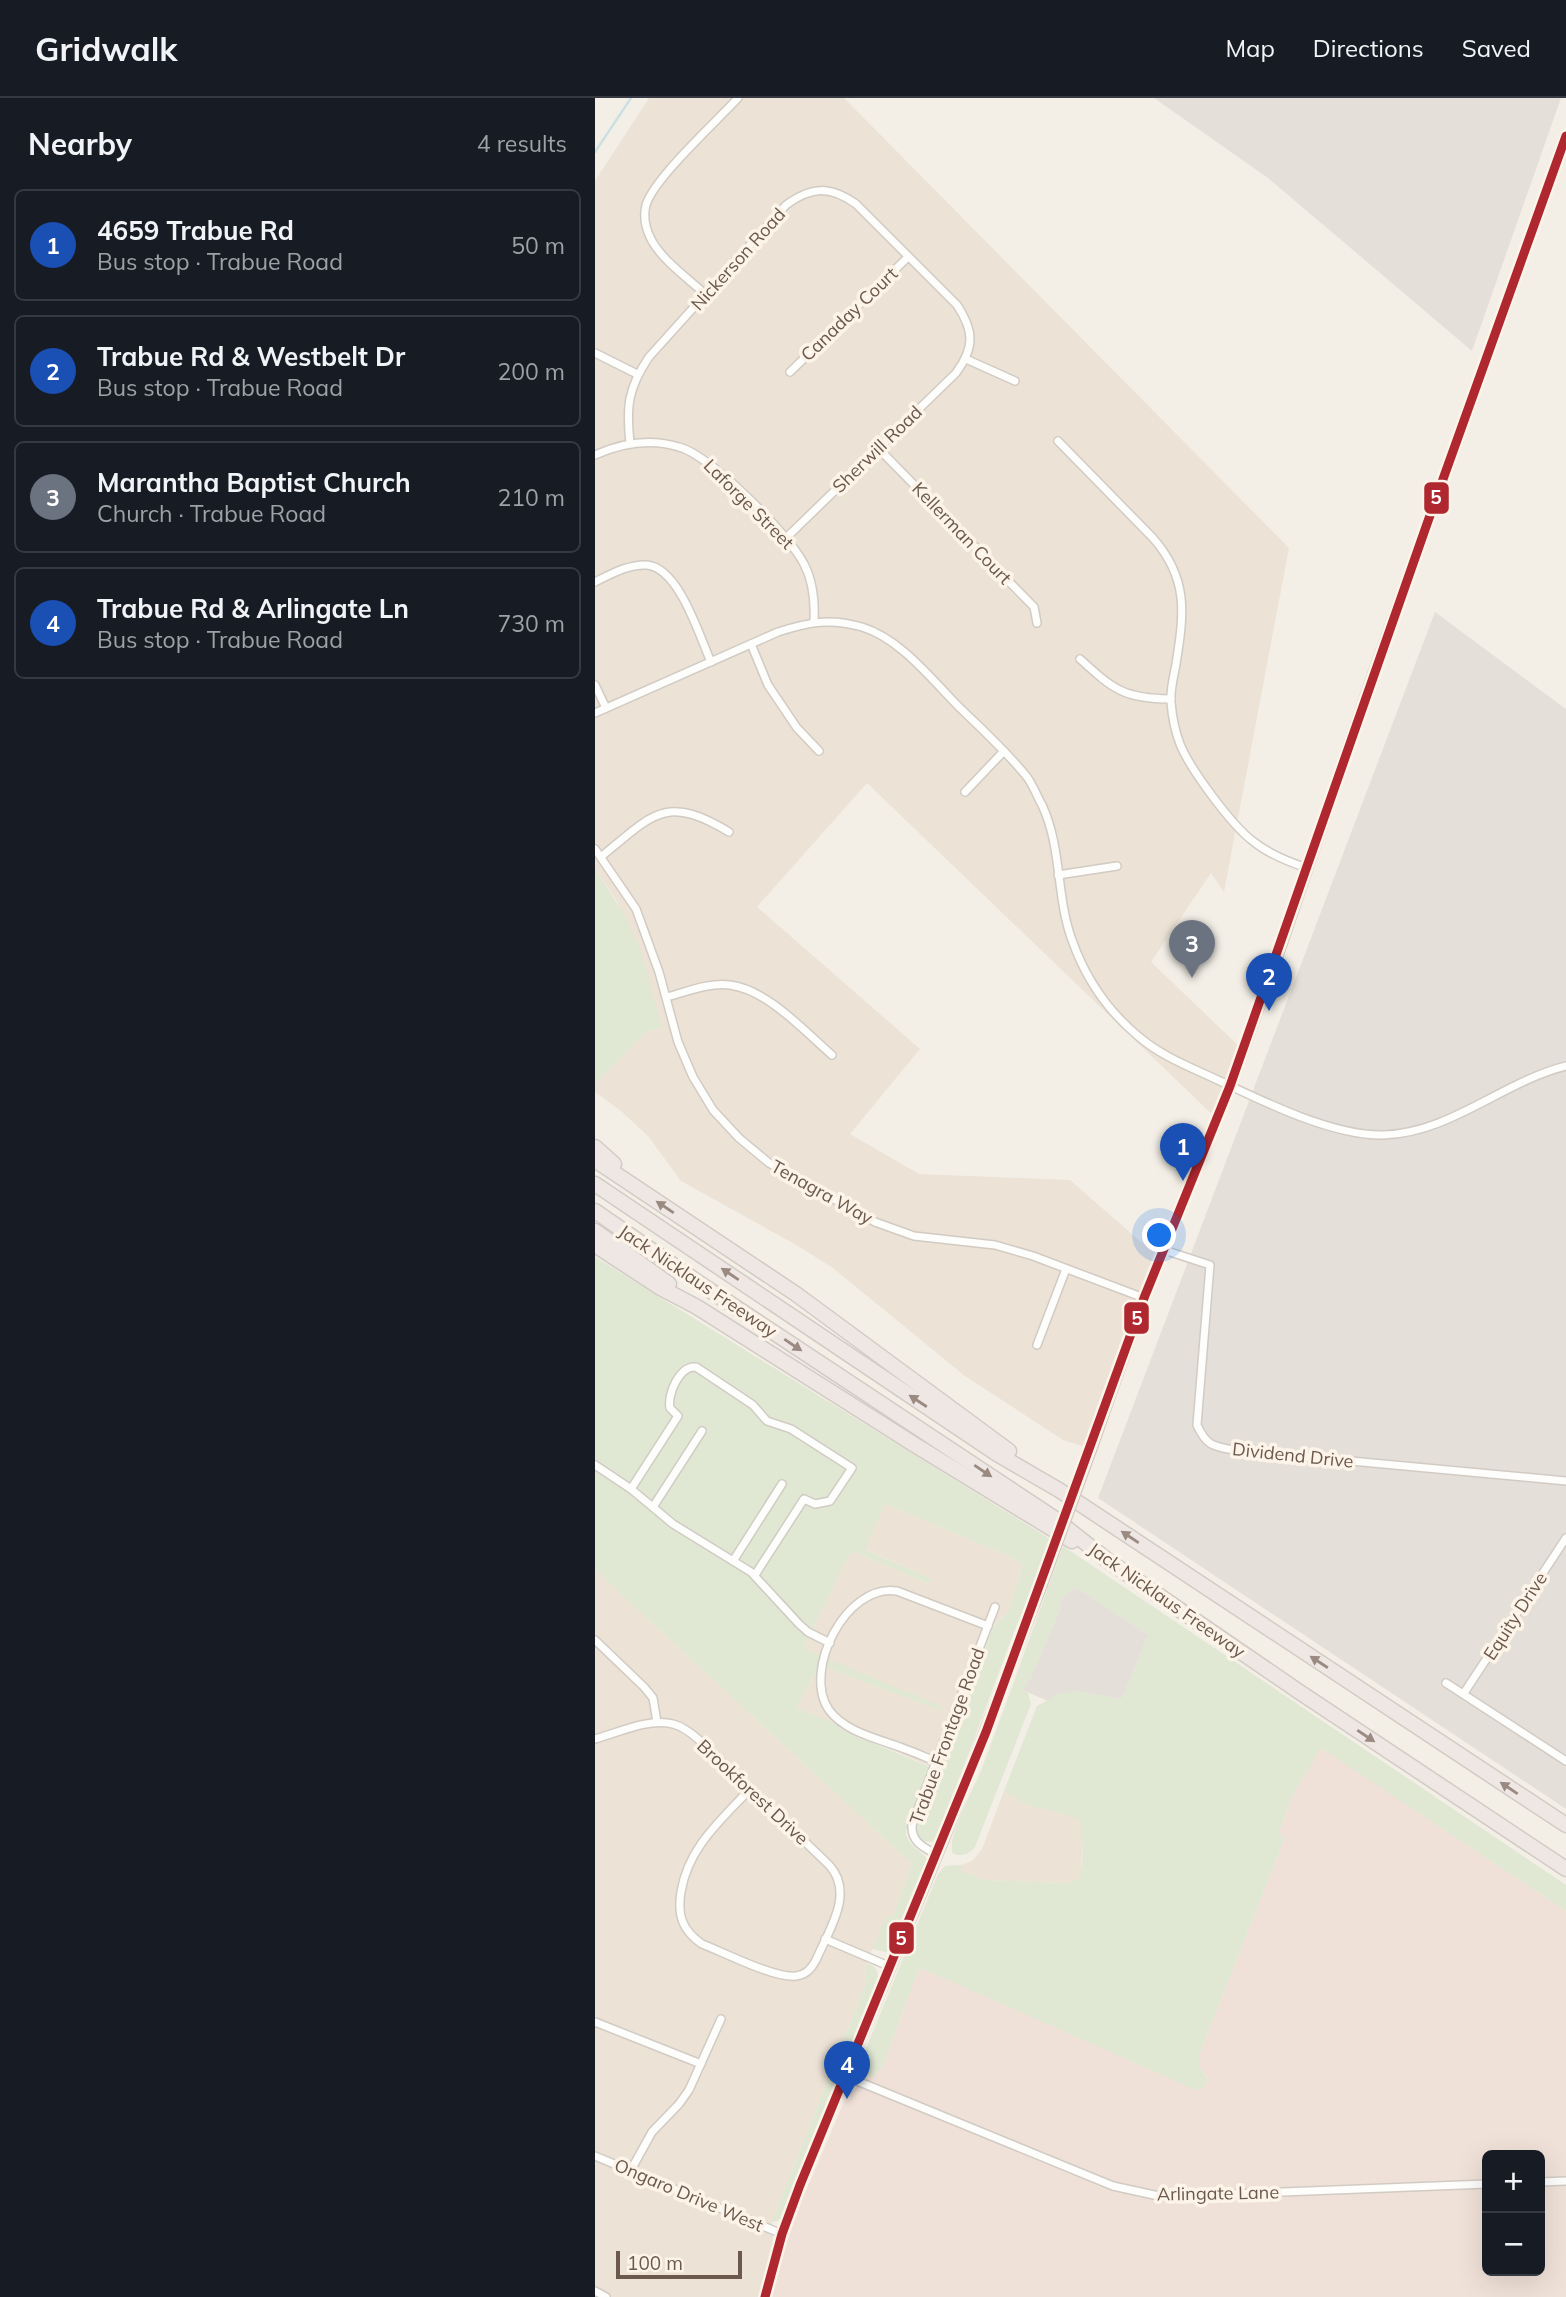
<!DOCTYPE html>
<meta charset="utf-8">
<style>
body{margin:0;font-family:Mulish,sans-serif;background:#242831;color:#f1f3f6}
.controls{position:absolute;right:21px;bottom:21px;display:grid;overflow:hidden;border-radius:10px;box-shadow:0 7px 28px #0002}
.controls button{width:63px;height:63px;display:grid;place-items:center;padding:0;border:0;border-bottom:2px solid #363941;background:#171b24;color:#f1f3f6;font:35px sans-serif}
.scale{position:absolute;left:21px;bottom:18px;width:126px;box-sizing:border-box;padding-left:7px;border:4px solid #6c584c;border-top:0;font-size:19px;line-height:24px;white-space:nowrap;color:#6c584c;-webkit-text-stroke:5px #fcf4e8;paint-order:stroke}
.you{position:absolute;left:565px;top:1138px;width:24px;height:24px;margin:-18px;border:5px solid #fff;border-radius:50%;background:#1a73e8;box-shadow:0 0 0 10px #1a73e833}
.badge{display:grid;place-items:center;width:46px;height:46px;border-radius:50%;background:#9b8d82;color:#fff;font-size:23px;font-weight:700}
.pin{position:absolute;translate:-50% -58px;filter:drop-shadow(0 2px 4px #0008)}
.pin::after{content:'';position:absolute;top:37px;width:24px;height:21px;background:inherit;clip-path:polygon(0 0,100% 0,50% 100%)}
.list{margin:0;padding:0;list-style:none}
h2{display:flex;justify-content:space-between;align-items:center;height:91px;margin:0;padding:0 28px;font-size:30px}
h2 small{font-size:23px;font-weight:400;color:#9ea1a6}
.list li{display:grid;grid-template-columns:46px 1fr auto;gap:21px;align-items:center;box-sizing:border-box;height:112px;margin:0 14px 14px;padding:0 14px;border:2px solid #363941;border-radius:10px}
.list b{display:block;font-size:26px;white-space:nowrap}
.list p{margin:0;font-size:23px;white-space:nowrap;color:#9ea1a6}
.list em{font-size:23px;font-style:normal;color:#9ea1a6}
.map{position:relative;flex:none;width:971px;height:2199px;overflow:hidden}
header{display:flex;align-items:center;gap:42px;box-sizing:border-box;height:98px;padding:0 35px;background:#171b24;border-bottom:2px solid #363941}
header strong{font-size:33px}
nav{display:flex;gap:38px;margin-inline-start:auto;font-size:24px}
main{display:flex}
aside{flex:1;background:#171b24}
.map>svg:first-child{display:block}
.residential{fill:#ece2d5}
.commercial{fill:#f0e1d8;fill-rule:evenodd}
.industrial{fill:#e5dfd9}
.green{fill:#e0e8d3}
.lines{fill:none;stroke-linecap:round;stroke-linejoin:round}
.stream{stroke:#cbe0e1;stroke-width:2.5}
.minor-casing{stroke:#d1cbc4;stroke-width:10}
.secondary-casing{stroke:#d2cbc4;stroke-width:13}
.motorway-casing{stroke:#d2cbc5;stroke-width:17}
.minor{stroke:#fdfdfb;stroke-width:7}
.secondary{stroke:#fdfdfb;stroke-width:10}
.motorway{stroke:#eee7e4;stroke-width:14}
.secondary-bridge-casing{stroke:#d2cbc4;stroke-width:13;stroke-linecap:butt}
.secondary-bridge{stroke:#fdfdfb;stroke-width:10}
.bus-1-casing{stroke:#fcf4e8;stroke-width:14}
.bus-1{stroke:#af272f;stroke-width:9}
.oneway{fill:#9a8a81}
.labels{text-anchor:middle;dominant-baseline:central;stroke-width:7;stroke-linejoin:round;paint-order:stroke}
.street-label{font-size:18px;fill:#6c584c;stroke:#fcf4e8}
.line-badge{stroke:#fcf4e8;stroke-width:2.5}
.badge-label{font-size:19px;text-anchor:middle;font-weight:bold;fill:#fff}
</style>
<header>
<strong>Gridwalk</strong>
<nav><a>Map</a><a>Directions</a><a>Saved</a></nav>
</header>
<main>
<aside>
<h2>Nearby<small>4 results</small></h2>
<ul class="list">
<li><span class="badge" style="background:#1a4fb4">1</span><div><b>4659 Trabue Rd</b><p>Bus stop · Trabue Road</p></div><em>50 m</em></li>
<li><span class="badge" style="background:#1a4fb4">2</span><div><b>Trabue Rd &amp; Westbelt Dr</b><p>Bus stop · Trabue Road</p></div><em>200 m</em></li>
<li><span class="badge" style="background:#6b7280">3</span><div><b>Marantha Baptist Church</b><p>Church · Trabue Road</p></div><em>210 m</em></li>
<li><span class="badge" style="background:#1a4fb4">4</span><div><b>Trabue Rd &amp; Arlingate Ln</b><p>Bus stop · Trabue Road</p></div><em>730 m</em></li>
</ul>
</aside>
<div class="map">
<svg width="971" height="2199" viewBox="0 0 971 2199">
<rect width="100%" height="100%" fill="#f3efe7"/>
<!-- residential -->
<g class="residential">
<path d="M54,0H249L694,450L629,794L616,775L556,864L648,952L622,1021L272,685L162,809L325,951L255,1036L324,1076L475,1082L546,1144L569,1152L496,1351L468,1342L370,1278L238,1170L203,1148L86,1083L53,1038L26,1013L0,994V986L51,934L67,930L40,842L21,802L0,771V83Z"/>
<path d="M289,1407H293L416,1459L428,1467L413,1513L397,1529L343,1672L205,1612L202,1608L223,1570L226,1568L342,1611L212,1552L210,1547L253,1458L259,1454L332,1485L336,1484L335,1480L272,1452L270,1449Z"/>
<path d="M0,1472L317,1766L298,1818L277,1851L270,1870L272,1883L177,2124L178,2146L165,2199H0Z"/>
<path d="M409,1693L419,1697L427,1704L476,1717L484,1722L488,1734L486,1776L482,1782L473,1785L389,1782L366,1773V1767L377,1763L387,1751Z"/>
</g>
<!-- commercial -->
<path class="commercial" d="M726,1649L971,1813V2199H175L186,2160L207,2102L252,1997L287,1970L323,1873L328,1871L613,1981L604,1969V1957L689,1742L684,1733L698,1697ZM892,2057H945V2173H892Z"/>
<!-- industrial -->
<g class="industrial">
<path d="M559,0H966L877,253L673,80Z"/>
<path d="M840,514L971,611V1711L503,1400Z"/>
<path d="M479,1490L490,1495L553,1537L527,1601L481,1593L453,1603L427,1592L436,1579L464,1514L467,1500Z"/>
</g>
<!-- green -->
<g class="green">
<path d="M0,771L32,821L46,854L67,930L51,934L0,986Z"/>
<path d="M0,1159L457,1442L419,1534L342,1740L337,1744L327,1743L321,1738V1730L398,1529L413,1513L428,1467L416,1459L293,1407H289L271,1449V1452L335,1480L336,1484L332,1485L259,1454L253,1458L210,1547L212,1552L346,1608L347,1611H342L226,1568L223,1570L202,1608L205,1612L273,1638L278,1645L335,1669L311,1733C311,1747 325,1751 332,1761L331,1767L296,1851L291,1854L277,1851L290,1820L298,1818L317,1766L0,1472Z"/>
<path d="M468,1448L971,1787V1813L726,1650L698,1697L684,1733L689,1742L604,1957V1969L613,1982L609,1989L601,1992L328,1871L323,1873L287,1970L276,1980C268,1972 266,1967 269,1955L343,1776L350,1768L366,1767L367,1773L389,1782L473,1785L482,1782C490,1770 488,1737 484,1722C467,1712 446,1713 429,1705C422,1702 416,1696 409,1693L442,1608L463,1596L481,1593L527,1601L553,1537L490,1495L479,1490L467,1500L464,1514L436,1579L428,1592L433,1595L436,1606L380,1749C374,1756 366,1760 357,1755C354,1731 378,1693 387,1670C415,1596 441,1522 468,1448Z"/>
<path d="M272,1865C281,1868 283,1872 283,1881L187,2119L183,2123L177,2124L272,1883L270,1870Z"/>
</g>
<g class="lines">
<!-- stream -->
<path class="stream" d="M0,54L36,0"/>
<!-- minor casing -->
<g class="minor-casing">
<g id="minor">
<path d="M111,197C94,181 69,164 57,143C51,132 48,119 51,107C59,80 122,23 143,0"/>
<path d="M0,255L42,276"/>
<path d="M371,261L420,283"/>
<path d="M195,274L313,159"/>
<path d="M463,343L558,440C594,481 589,516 581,566C579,578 575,591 576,604C577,617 580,633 585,646C595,671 637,728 659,744C674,756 694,764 712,770"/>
<path d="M35,345C31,309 33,290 54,259L191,107C217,88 235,88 261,106L362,207C379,233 380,249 361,275L191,440"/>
<path d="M283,350L439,509L442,525"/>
<path d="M0,357C27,345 55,340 84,349C115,357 194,436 209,466C218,483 220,504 219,524"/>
<path d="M0,484C16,476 34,466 52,467C84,470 104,537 116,564"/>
<path d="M156,546L173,587L202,630L224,653"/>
<path d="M485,561C518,591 529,601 576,601"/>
<path d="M0,587L11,610"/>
<path d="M0,615L183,534C214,524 235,520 267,529C306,541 337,582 365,610C388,632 412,654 432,679C438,687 442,698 447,707C467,749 461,799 477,842C490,879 513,913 543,938C567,959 598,970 627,984C671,1005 739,1038 788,1037C856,1035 907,984 971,968"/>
<path d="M370,694L409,653"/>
<path d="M0,751L41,811L64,874L83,944L98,979L118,1012L144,1040L174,1065L280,1124L319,1138L400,1147L438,1158L549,1200"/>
<path d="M7,758C58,716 71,696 134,734"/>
<path d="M463,777L522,768"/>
<path d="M72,899C91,894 115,884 135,887C173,892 209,933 237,957"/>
<path d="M569,1152L615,1167L602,1327C611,1347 617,1348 638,1352L971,1383"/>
<path d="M442,1247L471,1171"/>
<path d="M0,1367L36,1391L78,1426L156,1474L204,1526L213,1534L235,1545"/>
<path d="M36,1391L83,1318L75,1310C72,1296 85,1267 101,1269L158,1307L172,1323L196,1331L257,1370L235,1403L220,1406L209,1401L160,1477"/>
<path d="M58,1409L107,1333"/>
<path d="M138,1463L187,1386"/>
<path d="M0,1542L49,1589L58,1600L62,1624"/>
<path d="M851,1585L971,1663"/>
<path d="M869,1595L971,1440"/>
<path d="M0,1641C25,1634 53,1620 78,1626C98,1631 122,1660 136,1674C169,1705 202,1736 234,1767C260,1795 234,1832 221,1862C217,1870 211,1877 201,1878C181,1881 128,1854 107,1846C88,1833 82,1818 86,1794C93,1750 125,1723 155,1691"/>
<path d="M340,1663C330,1659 321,1655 310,1651C285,1641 251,1635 234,1612C207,1573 251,1485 302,1493L393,1528"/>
<path d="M342,1757C328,1749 316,1744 317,1727L400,1509"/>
<path d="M230,1841L296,1869"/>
<path d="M0,1924L106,1966"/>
<path d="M250,1978L518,2088L559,2097L586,2098L892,2086"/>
<path d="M0,2058L187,2136"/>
<path d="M36,2072L57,2034L84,2006L94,1992L126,1921"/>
<path d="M945,2084L971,2083"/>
<path d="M0,2193L11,2199"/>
</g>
</g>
<!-- secondary casing -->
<g class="secondary-casing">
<g id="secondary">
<path d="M496,1351L549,1200L635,988L685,850L777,580L971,38"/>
<path d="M170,2199L187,2136L205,2087L349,1740L446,1488"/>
</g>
</g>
<!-- motorway casing -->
<g class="motorway-casing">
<g id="motorway">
<path d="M0,1049L19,1066"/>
<path d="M0,1062L201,1196L414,1353"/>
<path d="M0,1086L402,1356L464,1392L971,1727"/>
<path d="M0,1113L104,1185L459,1420L512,1462L703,1593L971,1771"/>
<path d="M0,1133L74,1186"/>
<path d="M0,1147L64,1189L102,1209L320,1347L477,1443"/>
</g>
</g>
<!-- minor -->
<use href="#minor" class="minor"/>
<!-- secondary -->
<use href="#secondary" class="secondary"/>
<!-- motorway -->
<use href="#motorway" class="motorway"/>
<!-- secondary-bridge casing -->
<g class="secondary-bridge-casing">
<path id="secondary-bridge" d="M446,1488L496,1351"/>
</g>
<!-- secondary-bridge -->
<use href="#secondary-bridge" class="secondary-bridge"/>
<!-- bus-1 casing -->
<g class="bus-1-casing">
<path id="bus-1" d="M170,2199L187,2136L205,2087L391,1634L549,1200L635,988L833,423L971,38"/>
</g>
<!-- bus-1 -->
<use href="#bus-1" class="bus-1"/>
</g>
<!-- one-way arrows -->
<defs><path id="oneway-solid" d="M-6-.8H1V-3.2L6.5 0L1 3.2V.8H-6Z" transform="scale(1.75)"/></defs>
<g class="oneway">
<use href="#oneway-solid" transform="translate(70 1109) rotate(-146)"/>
<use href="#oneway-solid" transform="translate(135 1176) rotate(-146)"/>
<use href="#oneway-solid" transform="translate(198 1247) rotate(34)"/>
<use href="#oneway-solid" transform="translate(323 1303) rotate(-147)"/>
<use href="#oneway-solid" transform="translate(388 1373) rotate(34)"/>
<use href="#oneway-solid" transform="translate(535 1439) rotate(-146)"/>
<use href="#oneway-solid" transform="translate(724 1564) rotate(-147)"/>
<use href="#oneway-solid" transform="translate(771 1638) rotate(34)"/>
<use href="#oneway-solid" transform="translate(914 1690) rotate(-146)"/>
</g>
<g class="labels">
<!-- street labels -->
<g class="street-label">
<text transform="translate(143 161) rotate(-48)">Nickerson Road</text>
<text transform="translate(254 216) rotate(-44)">Canaday Court</text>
<text transform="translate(282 351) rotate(-44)">Sherwill Road</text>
<text transform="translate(154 406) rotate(45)">Laforge Street</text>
<text transform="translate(367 435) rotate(46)">Kellerman Court</text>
<text transform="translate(227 1094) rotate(29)">Tenagra Way</text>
<text transform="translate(103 1183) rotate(34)">Jack Nicklaus Freeway</text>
<text transform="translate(698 1357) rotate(6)">Dividend Drive</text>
<text transform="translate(572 1502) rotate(35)">Jack Nicklaus Freeway</text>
<text transform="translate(920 1518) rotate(-57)">Equity Drive</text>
<text transform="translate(352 1638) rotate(-70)">Trabue Frontage Road</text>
<text transform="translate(158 1694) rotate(43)">Brookforest Drive</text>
<text transform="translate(623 2095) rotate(-1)">Arlingate Lane</text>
<text transform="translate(94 2097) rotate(23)">Ongaro Drive West</text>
</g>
</g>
<g class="line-badge">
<rect x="828" y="383" width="27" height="34" rx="7" fill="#af272f"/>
<rect x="528" y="1203" width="27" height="34" rx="7" fill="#af272f"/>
<rect x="293" y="1823" width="27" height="34" rx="7" fill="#af272f"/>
</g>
<g class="badge-label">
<text x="841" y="406">5</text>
<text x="542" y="1227">5</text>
<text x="306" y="1847">5</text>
</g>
</svg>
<div class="controls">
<button>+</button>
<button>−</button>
</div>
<div class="scale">100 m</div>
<div class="you"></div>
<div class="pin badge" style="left:588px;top:1083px;background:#1a4fb4">1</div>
<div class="pin badge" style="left:674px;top:913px;background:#1a4fb4">2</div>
<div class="pin badge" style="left:597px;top:880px;background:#6b7280">3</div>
<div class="pin badge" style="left:252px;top:2001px;background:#1a4fb4">4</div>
</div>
</main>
